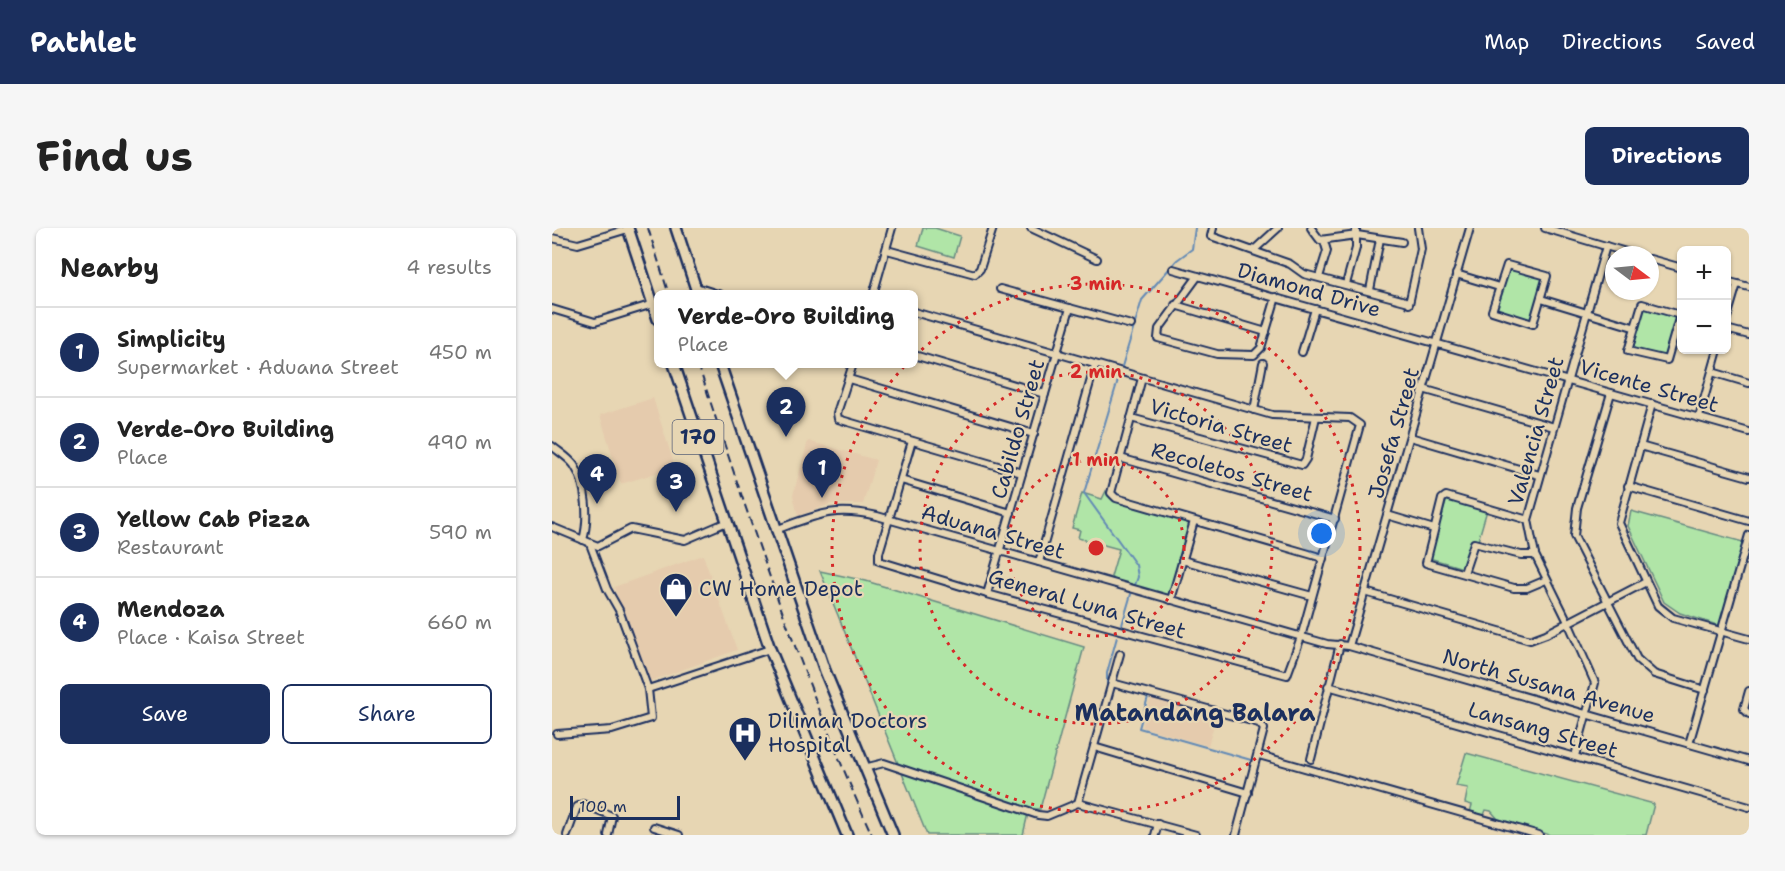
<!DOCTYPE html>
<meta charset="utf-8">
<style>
body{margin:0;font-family:"Shantell Sans",sans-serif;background:#f6f6f6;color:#222}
.controls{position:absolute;right:18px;top:18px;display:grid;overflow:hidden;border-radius:9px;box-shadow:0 2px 4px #0004}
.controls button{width:54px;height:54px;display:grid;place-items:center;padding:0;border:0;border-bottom:2px solid #e0e0e0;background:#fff;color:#222;font:30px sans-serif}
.compass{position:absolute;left:1053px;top:18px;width:54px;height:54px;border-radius:50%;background:#fff;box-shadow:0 2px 4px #0004;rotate:106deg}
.scale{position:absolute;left:18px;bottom:15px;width:110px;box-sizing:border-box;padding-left:6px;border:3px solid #1b2f5e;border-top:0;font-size:16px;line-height:21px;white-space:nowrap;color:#1b2f5e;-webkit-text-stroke:4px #e7d6b3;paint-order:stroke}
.you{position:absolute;left:770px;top:306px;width:21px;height:21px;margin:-15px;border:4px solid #fff;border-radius:50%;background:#1a73e8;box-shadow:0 0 0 9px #1a73e833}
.badge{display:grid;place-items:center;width:39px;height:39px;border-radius:50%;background:#1b2f5e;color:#fff;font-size:20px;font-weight:700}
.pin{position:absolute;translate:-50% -50px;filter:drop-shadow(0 2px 3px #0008)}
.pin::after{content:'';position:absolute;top:32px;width:21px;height:18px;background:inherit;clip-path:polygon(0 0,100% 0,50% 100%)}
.popup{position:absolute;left:102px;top:62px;width:264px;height:78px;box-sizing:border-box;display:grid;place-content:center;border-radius:9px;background:#fff;filter:drop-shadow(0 2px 4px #0005);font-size:20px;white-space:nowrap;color:#767676}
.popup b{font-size:22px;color:#222}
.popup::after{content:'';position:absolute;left:50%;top:100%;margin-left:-12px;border:12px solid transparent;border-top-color:#fff}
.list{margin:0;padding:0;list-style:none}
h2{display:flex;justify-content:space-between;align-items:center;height:78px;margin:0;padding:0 24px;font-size:26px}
h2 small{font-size:20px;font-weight:400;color:#767676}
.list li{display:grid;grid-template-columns:39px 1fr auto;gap:18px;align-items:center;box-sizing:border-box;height:90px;padding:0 24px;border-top:2px solid #e0e0e0}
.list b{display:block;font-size:22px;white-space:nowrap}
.list p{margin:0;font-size:20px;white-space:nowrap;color:#767676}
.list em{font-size:20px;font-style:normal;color:#767676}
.actions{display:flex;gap:12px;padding:18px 24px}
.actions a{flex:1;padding:14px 0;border:2px solid #1b2f5e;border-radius:9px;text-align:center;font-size:21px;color:#1b2f5e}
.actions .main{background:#1b2f5e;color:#fff}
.map{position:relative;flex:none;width:1197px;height:607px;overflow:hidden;border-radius:9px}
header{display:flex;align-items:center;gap:36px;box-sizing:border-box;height:84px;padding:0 30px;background:#1b2f5e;color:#fff}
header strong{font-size:28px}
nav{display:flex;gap:33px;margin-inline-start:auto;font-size:21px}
.intro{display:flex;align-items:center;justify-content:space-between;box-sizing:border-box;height:144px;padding:0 36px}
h1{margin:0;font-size:42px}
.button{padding:15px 27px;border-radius:9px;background:#1b2f5e;color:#fff;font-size:21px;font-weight:700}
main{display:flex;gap:36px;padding:0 36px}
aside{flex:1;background:#fff;border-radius:9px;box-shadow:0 2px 4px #0004}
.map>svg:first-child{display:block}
.built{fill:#e5cbad}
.green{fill:#b0e5a7;stroke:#668a82;stroke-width:1.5}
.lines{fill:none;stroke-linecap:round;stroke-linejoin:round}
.stream{stroke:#638ab6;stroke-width:2}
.minor-casing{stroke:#1b2f5e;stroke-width:10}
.primary-casing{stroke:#1b2f5e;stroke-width:14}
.minor{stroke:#e7d6b3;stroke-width:6}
.primary{stroke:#e7d6b3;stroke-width:9}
.rail{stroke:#1b2f5e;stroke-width:2;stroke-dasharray:9 4.5;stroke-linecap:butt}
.ring{fill:none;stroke:#d62828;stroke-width:3;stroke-dasharray:3 6}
.labels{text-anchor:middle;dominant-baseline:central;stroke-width:4.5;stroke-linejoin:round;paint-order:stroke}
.shield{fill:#e7d6b3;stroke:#586178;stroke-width:1.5}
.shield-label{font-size:20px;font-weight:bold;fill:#1b2f5e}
.street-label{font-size:21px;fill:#1b2f5e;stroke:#e7d6b3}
.poi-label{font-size:21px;fill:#1b2f5e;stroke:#e7d6b3;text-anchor:start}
.quarter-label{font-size:24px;font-weight:bold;fill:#1b2f5e;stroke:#e7d6b3}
.centre{fill:#d62828;stroke:#e7d6b3;stroke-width:3}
.ring-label{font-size:18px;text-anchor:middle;font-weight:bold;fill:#d62828;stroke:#e7d6b3;stroke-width:4.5;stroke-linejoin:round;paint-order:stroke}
</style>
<header>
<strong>Pathlet</strong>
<nav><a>Map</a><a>Directions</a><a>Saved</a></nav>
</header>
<div class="intro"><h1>Find us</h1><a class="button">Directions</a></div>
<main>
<aside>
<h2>Nearby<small>4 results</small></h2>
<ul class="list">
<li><span class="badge">1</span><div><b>Simplicity</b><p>Supermarket · Aduana Street</p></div><em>450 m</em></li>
<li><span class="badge">2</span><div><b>Verde-Oro Building</b><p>Place</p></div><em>490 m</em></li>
<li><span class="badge">3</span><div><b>Yellow Cab Pizza</b><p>Restaurant</p></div><em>590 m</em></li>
<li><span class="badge">4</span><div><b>Mendoza</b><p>Place · Kaisa Street</p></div><em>660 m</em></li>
</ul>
<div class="actions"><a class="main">Save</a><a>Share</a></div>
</aside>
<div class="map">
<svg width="1197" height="607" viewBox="0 0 1197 607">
<rect width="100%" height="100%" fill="#e7d6b3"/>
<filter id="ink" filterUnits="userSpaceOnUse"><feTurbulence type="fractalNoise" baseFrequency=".0167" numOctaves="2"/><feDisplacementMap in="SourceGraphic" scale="12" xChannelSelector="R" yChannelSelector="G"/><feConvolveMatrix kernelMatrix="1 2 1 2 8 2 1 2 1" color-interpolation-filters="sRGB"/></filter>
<g filter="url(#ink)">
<!-- built -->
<g class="built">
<path d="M101,170L123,239L69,256L48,187Z"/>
<path d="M256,213L324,232L311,276H279L246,288L241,267Z"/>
<path d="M151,327L185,422L96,454L62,359Z"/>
<path d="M599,468L665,486L656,518L590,499Z"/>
</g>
<!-- green -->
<g class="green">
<path d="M371,0H383L408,8L402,29L366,18Z"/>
<path d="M958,38L993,49L979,93L945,82Z"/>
<path d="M1090,79L1124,89L1112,131L1078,121Z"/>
<path d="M554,263L560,271L638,295L618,369L558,352L567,321L526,310L528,302L520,300L530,265L550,271Z"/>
<path d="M895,271L935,282L926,313L920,312L911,340L877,330Z"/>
<path d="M1079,283L1191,314L1168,398L1128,385L1112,374L1076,298Z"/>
<path d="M268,343L314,353L532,419L488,581H477L471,607H375Z"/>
<path d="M914,525L1102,576L1094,607H998L946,591L939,583L934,582L932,587L918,584L920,577L913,575L916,560L904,558Z"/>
</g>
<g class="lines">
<!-- stream -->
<g class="stream">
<path d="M583,357L586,349L584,337L532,265L590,72L625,32L640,21L643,0"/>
<path d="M570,397L579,366"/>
<path d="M555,456V445L565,409"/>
<path d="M593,468L596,469L587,500L699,532"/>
</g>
<!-- minor casing -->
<g class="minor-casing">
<g id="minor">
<path d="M479,0L545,31"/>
<path d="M661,0L659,8L738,36L752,46L857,74"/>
<path d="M759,0L768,12L805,7L850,14"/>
<path d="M993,0L1084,27"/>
<path d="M0,10L26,16L76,1"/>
<path d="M335,22L423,46L428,41L441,0"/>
<path d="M702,22L726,0"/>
<path d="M1098,31L1130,40"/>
<path d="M955,37L995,48L981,96L940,83Z"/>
<path d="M621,41L1197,204"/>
<path d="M904,46L947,59"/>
<path d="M646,48L607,101L606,110L665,126L702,127L709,120L724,69"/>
<path d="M767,49L775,23L772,13"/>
<path d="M1174,53L1197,59"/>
<path d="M794,56L804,20V0"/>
<path d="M144,59L169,67"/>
<path d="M448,61L579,97"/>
<path d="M818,62L828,11"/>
<path d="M321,67L340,0"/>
<path d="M989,71L1081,99"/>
<path d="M857,76L869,21L866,0"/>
<path d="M1090,76L1128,87L1115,132L1076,123Z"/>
<path d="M623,77L714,104"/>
<path d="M0,81L43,94L101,76"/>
<path d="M1174,93L1185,56"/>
<path d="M1174,101L1197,107"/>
<path d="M750,124L763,81"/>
<path d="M362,127L493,166"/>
<path d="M301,136L285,185L286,191L470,245"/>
<path d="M1160,144L1197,155"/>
<path d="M590,150L559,265L564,270L771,330"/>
<path d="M297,151L482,206"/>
<path d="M871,161L1002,199"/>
<path d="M1059,165L1025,280L1022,308L1085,431L1102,446L1153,462"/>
<path d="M1100,176L1067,295L1106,378L1121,390L1197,411"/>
<path d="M702,182L711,135"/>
<path d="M1147,189L1166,122"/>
<path d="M579,190L750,237L754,231L764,189"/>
<path d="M858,209L987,247"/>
<path d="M360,213L327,325V333L435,366L735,447L749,409L808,197L798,190L720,187L362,84"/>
<path d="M0,218C7,224 16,229 22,237C35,256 37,291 31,312"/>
<path d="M1088,218L1197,249"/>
<path d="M568,230L783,291"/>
<path d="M349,252L459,285"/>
<path d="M1076,258L1197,293"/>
<path d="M835,287L882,301"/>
<path d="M976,292L894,268L890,271L874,335L962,360H975L994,352"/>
<path d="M0,299L46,318L79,301L133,312L175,294"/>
<path d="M223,302C265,287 281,278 325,288L775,416L797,418L1197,533"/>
<path d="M630,332L760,368"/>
<path d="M487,334L543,137"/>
<path d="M912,345L922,315L969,327H983"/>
<path d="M813,364L978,412L994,406L1094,354"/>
<path d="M435,366L518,80"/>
<path d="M619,372L642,293"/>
<path d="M797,418L918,0"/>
<path d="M560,455L707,495L712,501L684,607"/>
<path d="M776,458L1197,579"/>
<path d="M96,461L218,421"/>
<path d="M1197,463L1192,481L1197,486"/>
<path d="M5,506L60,502L99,490L96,461L67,382L55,361L38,316"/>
<path d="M1137,516L1197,307"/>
<path d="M542,519L696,565"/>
<path d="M707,527L987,607"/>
<path d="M1023,528L1043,455L1016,394L983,327L976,292L1054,18"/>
<path d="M759,531L788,416"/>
<path d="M312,540L332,535L486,587L495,588L526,575L644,607"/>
<path d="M526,575L568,426"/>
<path d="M102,599L127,607"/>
<path d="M15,607L25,579L31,576L60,588L56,607"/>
<path d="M603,607L606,596"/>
</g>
</g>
<!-- primary casing -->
<g class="primary-casing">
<g id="primary">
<path d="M76,0L106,91"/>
<path d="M124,0L146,67"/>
<path d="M122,136L218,421L295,607"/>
<path d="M168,136L273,443L341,607"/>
</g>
</g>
<!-- minor -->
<use href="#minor" class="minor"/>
<!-- primary -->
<use href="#primary" class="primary"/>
<!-- rail -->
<g class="rail">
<path d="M96,0L117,67"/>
<path d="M146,136C198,295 251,453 320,607"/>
</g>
</g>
</g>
<!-- distance rings -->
<g class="ring">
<circle cx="544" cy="320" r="88"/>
<circle cx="544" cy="320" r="176"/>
<circle cx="544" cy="320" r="264"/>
</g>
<!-- icons -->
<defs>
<g id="shop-pin" transform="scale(1.725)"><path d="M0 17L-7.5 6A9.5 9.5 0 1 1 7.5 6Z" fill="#1b2f5e" stroke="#e7d6b3"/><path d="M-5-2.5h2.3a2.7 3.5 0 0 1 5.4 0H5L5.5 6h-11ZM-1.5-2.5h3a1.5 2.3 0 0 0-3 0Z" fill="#fff"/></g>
<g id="hospital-pin" transform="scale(1.725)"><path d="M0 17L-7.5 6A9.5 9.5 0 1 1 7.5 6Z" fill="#1b2f5e" stroke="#e7d6b3"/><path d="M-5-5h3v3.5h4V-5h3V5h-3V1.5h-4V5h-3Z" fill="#fff"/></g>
</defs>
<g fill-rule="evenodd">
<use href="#shop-pin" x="124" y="361"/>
<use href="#hospital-pin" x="193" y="505"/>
</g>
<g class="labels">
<!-- shield labels -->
<rect class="shield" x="120.5" y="192" width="51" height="34" rx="4.5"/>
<g class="shield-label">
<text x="146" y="209">170</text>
</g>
<!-- street labels -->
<g class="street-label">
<text transform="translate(757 62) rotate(16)">Diamond Drive</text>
<text transform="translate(1097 158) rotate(16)">Vicente Street</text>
<text transform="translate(669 198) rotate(16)">Victoria Street</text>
<text transform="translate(466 201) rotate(-74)">Cabildo Street</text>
<text transform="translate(984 203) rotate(-74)">Valencia Street</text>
<text transform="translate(842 205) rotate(-74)">Josefa Street</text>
<text transform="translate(680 244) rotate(16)">Recoletos Street</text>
<text transform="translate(441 304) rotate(16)">Aduana Street</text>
<text transform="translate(535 376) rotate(16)">General Luna Street</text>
<text transform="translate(997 458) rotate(16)">North Susana Avenue</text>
<text transform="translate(991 502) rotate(16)">Lansang Street</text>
</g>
<!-- poi labels -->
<g class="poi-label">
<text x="147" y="361">CW Home Depot</text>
<text x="216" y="493">Diliman Doctors<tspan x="216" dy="24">Hospital</tspan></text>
</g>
<!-- quarter labels -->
<g class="quarter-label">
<text x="643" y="485">Matandang Balara</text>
</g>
</g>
<circle cx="544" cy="320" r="9" class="centre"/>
<g class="ring-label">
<text x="544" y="62">3 min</text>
<text x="544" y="150">2 min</text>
<text x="544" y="238">1 min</text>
</g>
</svg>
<div class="controls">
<button>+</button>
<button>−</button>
</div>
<svg class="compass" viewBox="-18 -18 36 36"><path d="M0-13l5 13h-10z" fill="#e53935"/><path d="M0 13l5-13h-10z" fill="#767676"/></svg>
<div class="scale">100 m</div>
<div class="you"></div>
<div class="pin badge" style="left:270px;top:270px">1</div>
<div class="pin badge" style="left:234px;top:209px">2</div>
<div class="popup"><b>Verde-Oro Building</b>Place</div>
<div class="pin badge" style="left:124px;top:284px">3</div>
<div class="pin badge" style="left:45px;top:276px">4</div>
</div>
</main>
